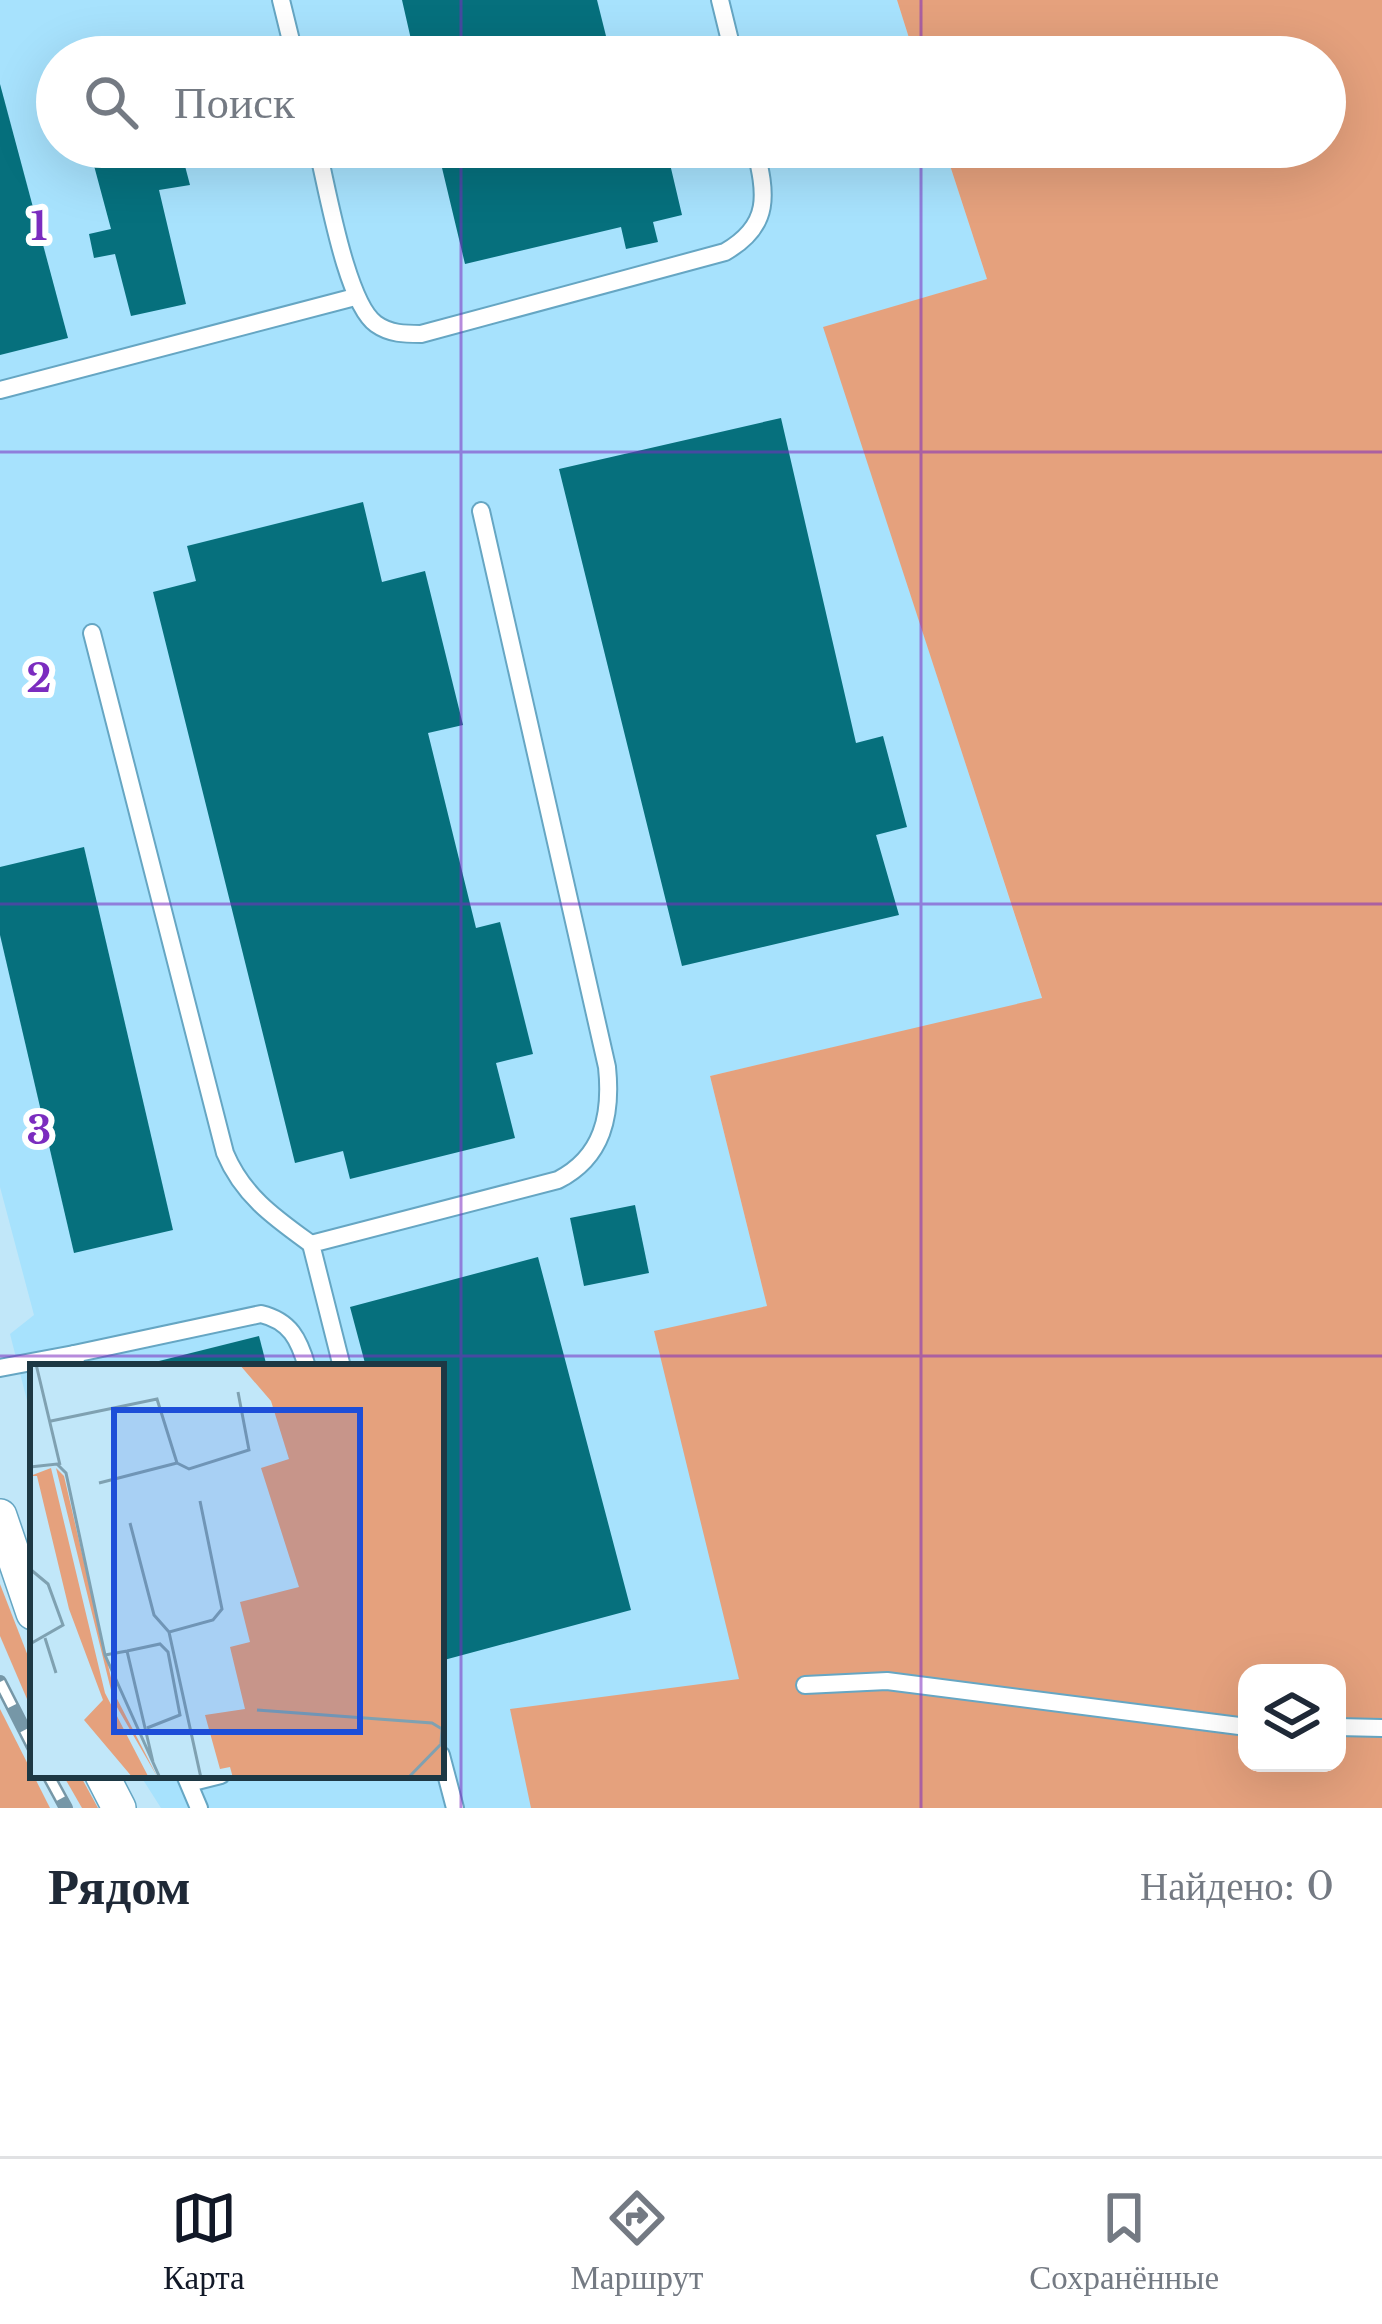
<!DOCTYPE html>
<html lang="ru">
<meta charset="utf-8">
<style>
body{margin:0;font-family:"Libre Baskerville",serif;background:#f2f2f3;color:#1f2937}
.controls{position:absolute;right:36px;bottom:36px;display:grid;overflow:hidden;border-radius:24px;box-shadow:0 12px 48px #0002}
.controls button{width:108px;height:108px;display:grid;place-items:center;padding:0;border:0;border-bottom:3px solid #e0e1e3;background:#fff;color:#1f2937;font:60px sans-serif}
.list{margin:0;padding:0;list-style:none}
h2{display:flex;justify-content:space-between;align-items:center;height:156px;margin:0;padding:0 48px;font-size:51px}
h2 small{font-size:39px;font-weight:400;color:#747a83}
.icon{flex:none;width:66px;height:66px;fill:none;stroke:currentColor;stroke-width:2;stroke-linecap:round;stroke-linejoin:round}
.map{position:relative;flex:none;width:1382px;height:1808px;overflow:hidden}
.search{position:absolute;background:#fff;box-shadow:0 12px 48px #0002;left:36px;right:36px;top:36px;height:132px;display:flex;align-items:center;gap:30px;box-sizing:border-box;padding:0 42px;border-radius:66px;color:#747a83;font-size:45px}
.sheet{height:348px;background:#fff}
nav{display:flex;justify-content:space-around;align-items:center;box-sizing:border-box;height:168px;border-top:3px solid #e0e1e3;background:#fff;font-size:33px;color:#747a83}
nav a{display:grid;justify-items:center;gap:6px}
nav .on{color:#111827}
.map>svg:first-child{display:block}
.built{fill:#a7e2fd}
.green{fill:#e5a17d;fill-rule:evenodd}
.building{fill:#06707d}
.lines{fill:none;stroke-linecap:round;stroke-linejoin:round}
.lane-casing{stroke:#66a6c3;stroke-width:20}
.street-casing{stroke:#66a6c3;stroke-width:36}
.lane{stroke:#fff;stroke-width:16}
.street{stroke:#fff;stroke-width:33}
.rail-casing{stroke:#7697a7;stroke-width:14}
.rail{stroke:#fff;stroke-width:9;stroke-dasharray:27;stroke-linecap:butt}
.grid{fill:none;stroke:#7b2cbf;stroke-width:3;stroke-opacity:0.55}
.inset-road{fill:none;stroke:#7fa1b1;stroke-width:3}
.view{fill:#1d4ed8;fill-opacity:0.15;stroke:#1d4ed8;stroke-width:6}
.inset-edge{fill:none;stroke:#1d3844;stroke-width:6}
.grid-label{font-size:39px;text-anchor:middle;font-weight:bold;fill:#7b2cbf;stroke:#fff;stroke-width:12;stroke-linejoin:round;paint-order:stroke}
</style>
<div class="map">
<svg width="1382" height="1808" viewBox="0 0 1382 1808">
<rect width="100%" height="100%" fill="#c1e7f9"/>
<!-- built -->
<path class="built" d="M0,0H897L915,57H57V147H944L987,279L824,328L1042,999L710,1076L767,1306L654,1332L805,1808H161L140,1775H441V1367H33V1424L10,1334L34,1315L0,1187Z"/>
<!-- green -->
<g class="green">
<path d="M897,0H1382V1808H531L510,1709L739,1679L654,1331L767,1306L710,1076L1042,998L823,327L987,279L944,147H1325V57H915ZM1247,1673H1337V1763H1247Z"/>
<path d="M0,1584L33,1669V1713L0,1636Z"/>
<path d="M0,1709L50,1808H0Z"/>
<path d="M63,1775H80L98,1808H82Z"/>
</g>
<!-- building -->
<g class="building">
<path d="M402,0H597L610,52L641,45L644,57H415Z"/>
<path d="M0,84L68,338L0,355Z"/>
<path d="M89,147H180L190,185L159,190L186,304L131,316L115,254L94,258L89,234L111,229Z"/>
<path d="M437,147H666L682,215L653,222L658,242L626,249L621,227L465,264Z"/>
<path d="M781,418L856,743L883,736L907,827L876,835L899,915L682,966L559,469Z"/>
<path d="M363,502L382,582L425,571L463,725L428,733L476,928L500,922L533,1054L496,1063L515,1138L350,1179L343,1151L295,1163L153,592L196,581L187,546Z"/>
<path d="M84,847L173,1230L74,1253L0,935V867Z"/>
<path d="M635,1205L649,1273L584,1286L570,1218Z"/>
<path d="M538,1257L631,1610L444,1660L441,1367H366L350,1307Z"/>
<path d="M259,1336L267,1367H144L143,1365Z"/>
</g>
<g class="lines">
<!-- lane casing -->
<g class="lane-casing">
<g id="lane">
<path d="M281,0L295,57"/>
<path d="M720,0L734,57"/>
<path d="M317,147C327,186 346,303 376,324C390,334 405,334 421,334L725,252C772,225 766,194 755,147"/>
<path d="M0,390L355,297"/>
<path d="M92,633L225,1153C243,1196 275,1218 311,1244"/>
<path d="M74,1354L261,1314C290,1321 299,1339 307,1367"/>
<path d="M342,1367L311,1244L558,1180C603,1157 612,1115 607,1067L481,511"/>
<path d="M0,1368L74,1354L77,1367"/>
<path d="M805,1685L887,1681L1247,1727"/>
<path d="M1337,1727L1382,1728"/>
<path d="M441,1755L455,1808"/>
<path d="M185,1775L199,1808"/>
<path d="M189,1783L221,1775"/>
</g>
</g>
<!-- street casing -->
<g class="street-casing">
<g id="street">
<path d="M0,1516L33,1613"/>
<path d="M102,1775L119,1808"/>
</g>
</g>
<!-- lane -->
<use href="#lane" class="lane"/>
<!-- street -->
<use href="#street" class="street"/>
<!-- rail casing -->
<g class="rail-casing">
<g id="rail">
<path d="M0,1682L33,1747"/>
<path d="M48,1775L66,1808"/>
</g>
</g>
<!-- rail -->
<use href="#rail" class="rail"/>
</g>
<!-- grid -->
<path class="grid" d="M461,0V57M921,0V57M461,147V1808M921,147V1808M0,452H1382M0,904H1382M0,1356H1382"/>
<!-- overview -->
<g transform="translate(30 1364)">
<rect width="414" height="414" fill="#c1e7f9"/>
<path d="M209,0H414V414H203L200,403L190,405L175,351L215,345L200,283L220,278L210,238L269,223L231,104L259,95L241,37ZM21,104L75,329L119,414H103L54,356L73,336L39,245L7,112H0ZM26,104L34,112L85,331L128,414L84,338Z" fill="#e5a17d"/>
<path class="inset-road" d="M6,0L30,101M21,57L127,35L147,99L159,105L219,86L208,28M0,103L27,100L36,109L75,291L130,414M69,119L147,99M170,137L192,245L183,256L139,268L171,414M100,159L124,251L139,268M0,205L18,220L33,261L0,280M15,274L26,309M97,287L130,280L138,288L150,351L117,364M75,291L97,287L123,398M227,346L402,359L412,365L411,379M378,414L414,377"/>
<path class="view" d="M84,46H330V368H84Z"/>
<rect width="414" height="414" class="inset-edge"/>
</g>
<g class="grid-label">
<text x="39" y="240">1</text>
<text x="39" y="692">2</text>
<text x="39" y="1144">3</text>
</g>
</svg>
<div class="controls">
<button><svg class="icon" aria-label="layers" viewBox="0 0 24 24"><path d="M12 4l9 5-9 5-9-5zM3 14l9 5 9-5"/></svg></button>
</div>
<div class="search"><svg class="icon" aria-label="search" viewBox="0 0 24 24"><circle cx="10" cy="10" r="6"/><path d="M15 15l6 6"/></svg>Поиск</div>
</div>
<section class="sheet">
<h2>Рядом<small>Найдено: 0</small></h2>
<ul class="list">
</ul>
</section>
<nav>
<a class="on"><svg class="icon" aria-label="map" viewBox="0 0 24 24"><path d="M3 6l6-2 6 2 6-2v14l-6 2-6-2-6 2zM9 4v14M15 6v14"/></svg>Карта</a>
<a><svg class="icon" aria-label="directions" viewBox="0 0 24 24"><path d="M12 3l9 9-9 9-9-9zM9 14v-3h6M13 9l2 2-2 2"/></svg>Маршрут</a>
<a><svg class="icon" aria-label="saved" viewBox="0 0 24 24"><path d="M7 4h10v16l-5-4-5 4z"/></svg>Сохранённые</a>
</nav>
